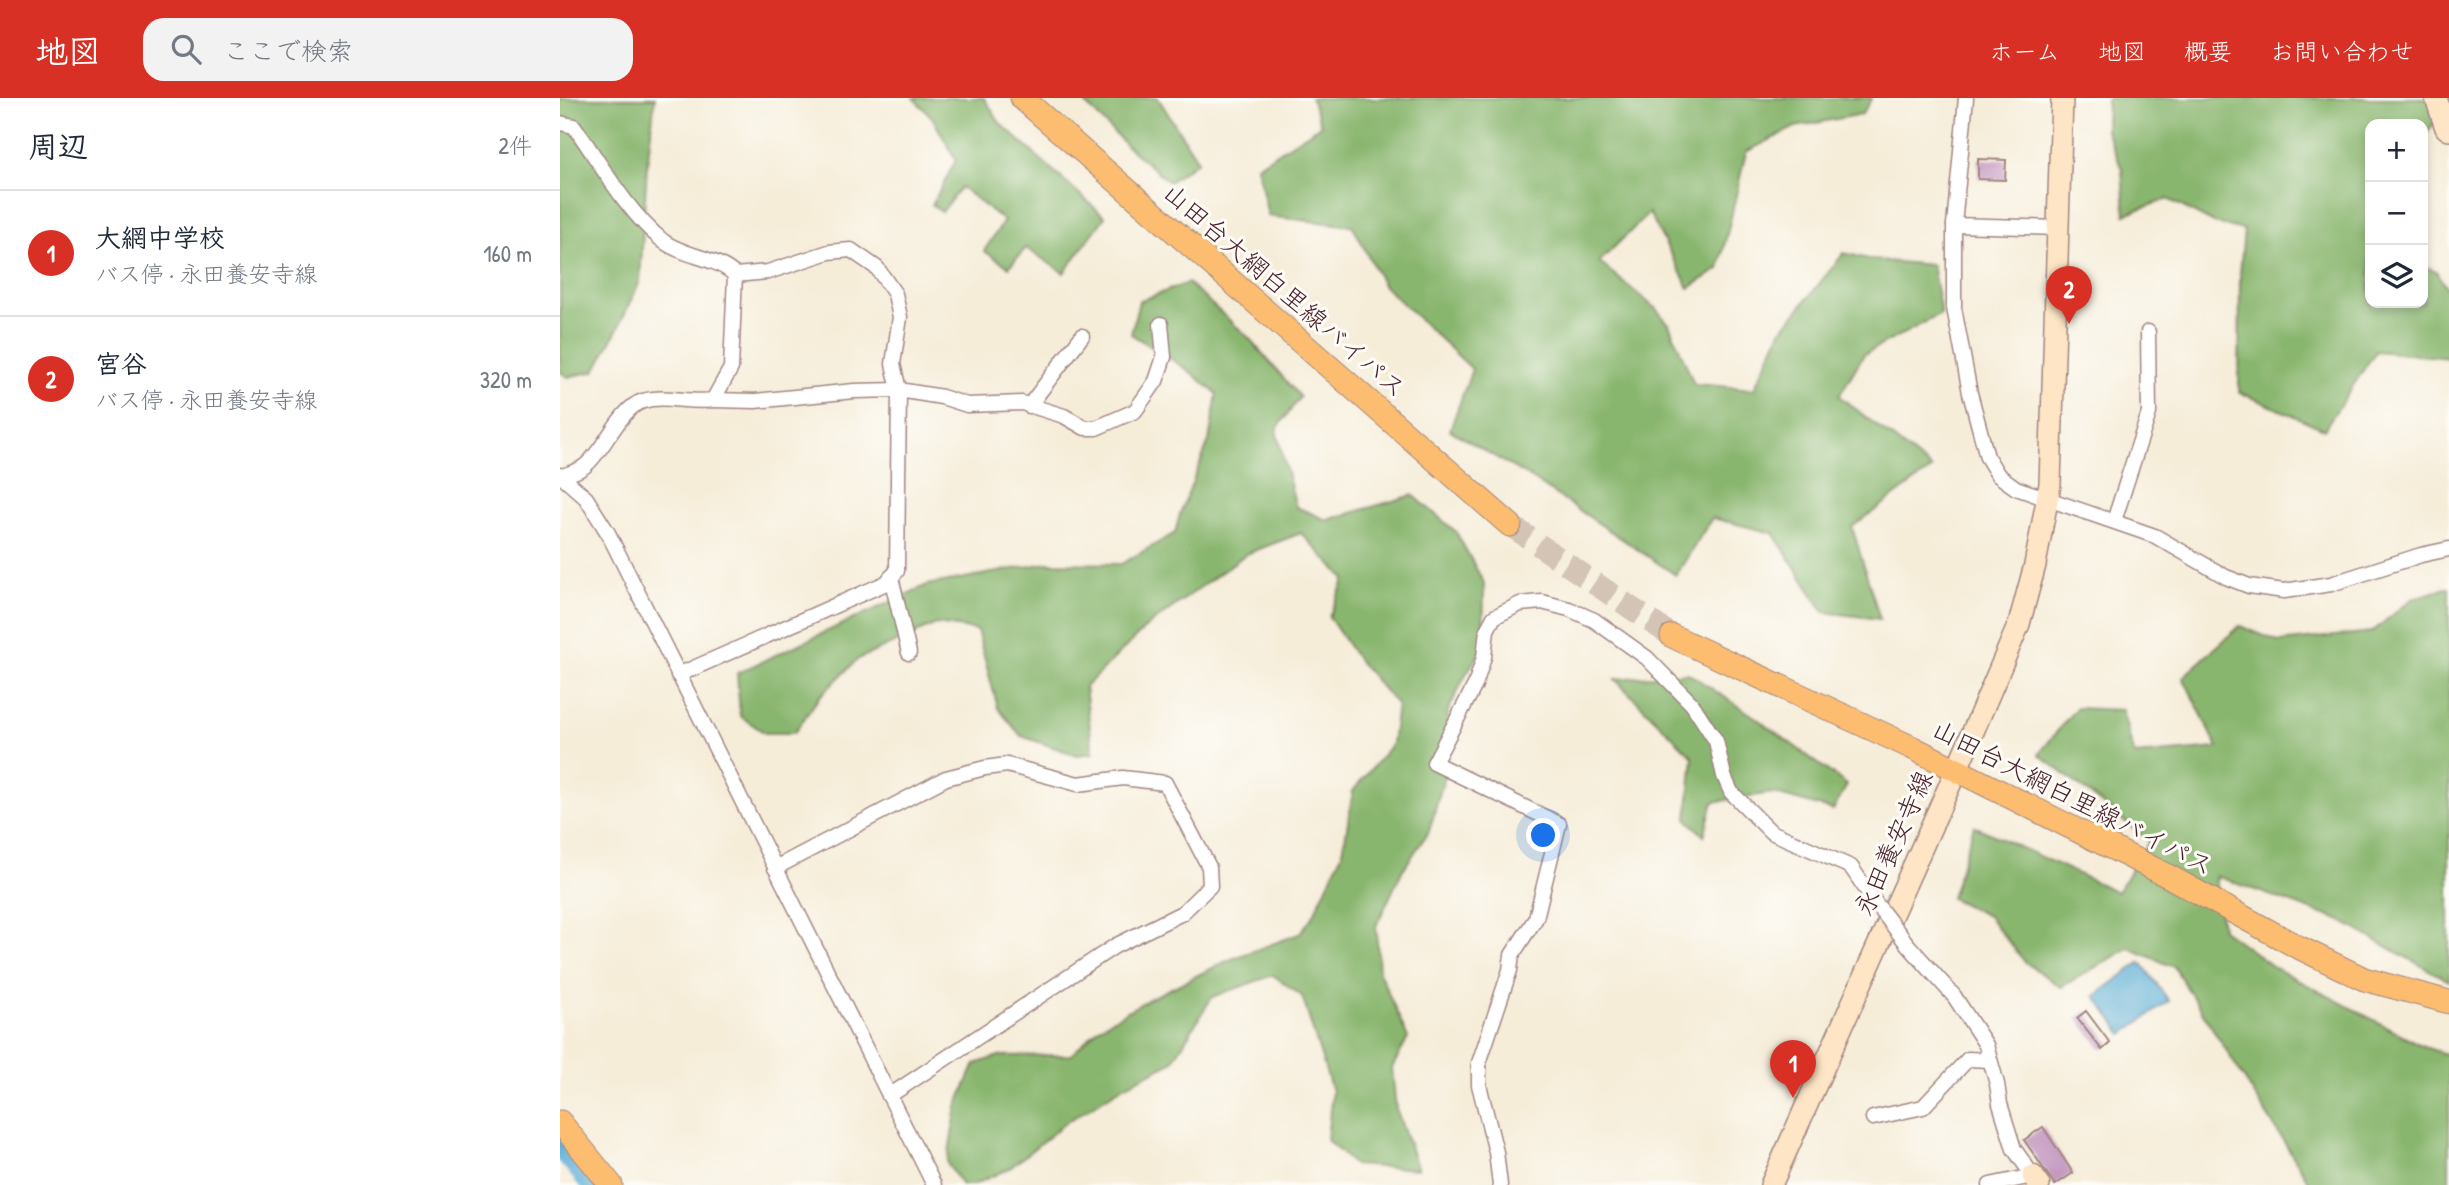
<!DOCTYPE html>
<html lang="ja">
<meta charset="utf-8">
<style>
body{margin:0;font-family:"Patrick Hand","Klee One",sans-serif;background:#f2f2f3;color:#1f2937}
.controls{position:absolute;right:21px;top:21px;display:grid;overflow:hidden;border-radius:14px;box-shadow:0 4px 10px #0003}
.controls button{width:63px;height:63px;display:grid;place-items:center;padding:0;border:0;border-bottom:2px solid #e0e1e3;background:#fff;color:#1f2937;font:35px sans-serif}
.you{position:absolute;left:984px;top:738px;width:24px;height:24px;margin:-18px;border:5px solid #fff;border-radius:50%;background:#1a73e8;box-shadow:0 0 0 10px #1a73e833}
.badge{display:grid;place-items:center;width:46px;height:46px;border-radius:50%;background:#d93025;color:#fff;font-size:23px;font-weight:700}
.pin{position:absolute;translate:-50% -58px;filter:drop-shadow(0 2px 4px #0008)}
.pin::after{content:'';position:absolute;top:37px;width:24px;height:21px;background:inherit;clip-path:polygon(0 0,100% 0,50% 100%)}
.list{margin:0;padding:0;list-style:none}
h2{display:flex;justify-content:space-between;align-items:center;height:91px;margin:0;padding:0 28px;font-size:30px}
h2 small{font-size:23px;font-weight:400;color:#747a83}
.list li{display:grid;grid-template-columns:46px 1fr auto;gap:21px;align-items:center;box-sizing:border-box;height:126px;padding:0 28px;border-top:2px solid #e0e1e3}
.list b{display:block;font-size:26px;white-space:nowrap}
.list p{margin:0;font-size:23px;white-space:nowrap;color:#747a83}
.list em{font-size:23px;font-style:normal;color:#747a83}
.icon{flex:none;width:38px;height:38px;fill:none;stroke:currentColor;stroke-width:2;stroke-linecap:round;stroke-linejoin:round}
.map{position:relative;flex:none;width:1889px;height:1087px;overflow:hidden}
header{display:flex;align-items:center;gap:42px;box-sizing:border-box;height:98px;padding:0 35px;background:#d93025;color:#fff}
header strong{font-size:33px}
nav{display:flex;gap:38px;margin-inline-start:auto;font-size:24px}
.search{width:490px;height:63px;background:#f2f2f3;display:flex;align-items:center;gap:18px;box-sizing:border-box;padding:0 24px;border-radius:21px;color:#747a83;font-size:26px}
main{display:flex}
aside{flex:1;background:#fff}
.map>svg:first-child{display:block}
.forest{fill:#89b66e;stroke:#6a6a4c;stroke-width:2}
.water{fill:#57abd3;stroke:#50657f;stroke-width:2}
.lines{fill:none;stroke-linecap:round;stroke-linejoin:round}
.river{stroke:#57abd3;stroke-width:26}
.building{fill:#c59ac1}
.primary-tunnel{stroke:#d4c4b6;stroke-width:23;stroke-dasharray:23 11;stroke-linecap:butt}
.street-casing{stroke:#a08682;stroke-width:17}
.secondary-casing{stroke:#a08682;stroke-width:24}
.primary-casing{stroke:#a08682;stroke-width:25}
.street{stroke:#fff;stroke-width:14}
.secondary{stroke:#fee5c5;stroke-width:21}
.primary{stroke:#fcbd6f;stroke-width:23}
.street-bridge-casing{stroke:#a08682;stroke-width:17;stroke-linecap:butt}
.street-bridge{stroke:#fff;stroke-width:14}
.labels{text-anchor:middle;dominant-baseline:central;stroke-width:6;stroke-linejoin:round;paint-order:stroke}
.street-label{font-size:26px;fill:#4a1f2b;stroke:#fdfcf7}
</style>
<header>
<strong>地図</strong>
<div class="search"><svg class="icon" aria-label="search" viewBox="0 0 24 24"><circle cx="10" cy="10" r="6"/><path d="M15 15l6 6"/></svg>ここで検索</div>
<nav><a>ホーム</a><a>地図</a><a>概要</a><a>お問い合わせ</a></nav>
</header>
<main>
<aside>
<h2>周辺<small>2件</small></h2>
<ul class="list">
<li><span class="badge">1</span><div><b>大網中学校</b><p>バス停 · 永田養安寺線</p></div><em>160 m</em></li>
<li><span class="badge">2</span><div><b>宮谷</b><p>バス停 · 永田養安寺線</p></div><em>320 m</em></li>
</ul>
</aside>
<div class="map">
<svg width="1889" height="1087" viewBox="0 0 1889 1087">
<rect width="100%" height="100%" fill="#fdfcf7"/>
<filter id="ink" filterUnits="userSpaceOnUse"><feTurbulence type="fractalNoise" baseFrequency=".0143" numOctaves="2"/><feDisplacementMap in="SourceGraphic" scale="14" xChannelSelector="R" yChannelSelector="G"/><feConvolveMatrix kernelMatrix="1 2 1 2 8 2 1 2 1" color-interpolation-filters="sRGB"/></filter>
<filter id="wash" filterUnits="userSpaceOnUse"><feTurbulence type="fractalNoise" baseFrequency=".00686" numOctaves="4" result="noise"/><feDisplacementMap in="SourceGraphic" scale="28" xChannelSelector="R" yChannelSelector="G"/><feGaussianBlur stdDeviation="1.57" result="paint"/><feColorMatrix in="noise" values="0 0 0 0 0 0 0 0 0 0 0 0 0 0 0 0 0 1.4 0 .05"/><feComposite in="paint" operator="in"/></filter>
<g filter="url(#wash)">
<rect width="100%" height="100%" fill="#f6edd9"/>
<!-- forest -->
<g class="forest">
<path d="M0,0H95L87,67L80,183L58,230L35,273L8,279L0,274Z"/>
<path d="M353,0H424L440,25L545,119L504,175L466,150L449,169L424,153L444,123L401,89L382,114L372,107L396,62L372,19Z"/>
<path d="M520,0H598L638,63L609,84L567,48Z"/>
<path d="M751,0H1312L1302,16L1235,29L1186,54L1159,171L1129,190L1089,115L1039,164L1096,211L1109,226L1134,286L1194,291L1221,233L1284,155L1313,162L1372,167L1381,216L1304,256L1279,298L1372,371L1292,429L1320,521L1264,514L1213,435L1152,420L1116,477L971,380L890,332L912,271L823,187L793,128L708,118L697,68L761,27Z"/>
<path d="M1547,0H1889V34L1873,26L1863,43V26H1810V205H1863V168L1876,173L1889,194V260L1816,253L1764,331L1679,294L1680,176L1684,132L1654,125L1608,101L1565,116L1562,71L1546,32Z"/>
<path d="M628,185L689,240L740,299L716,332L736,409L767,422L853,397L896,434L924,485L923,550L906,576L888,613L884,680L869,733L842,773L816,828L819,874L848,940L832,970L836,1011L858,1071L794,1067L767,1042L772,993L742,898L713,877L652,899L612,964L564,988L505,1025L450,1070L413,1087H402L387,1065L397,1008L415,966L439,958L511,957L541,928L591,900L669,862L739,836L752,820L783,754L793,693L832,646L837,607L797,561L769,519L785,481L741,435L686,456L586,529L525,589L533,655L516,657L461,638L438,610L417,532L376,526L298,561L260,598L234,635H205L180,618L177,575L367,487L487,465L561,466L615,435L620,416L649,343L657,296L628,272L571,236L579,203Z"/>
<path d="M1889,489V883L1779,822L1656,778L1662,831L1715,870L1867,950L1889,957V1087H1751L1614,869L1569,850L1501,889L1465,864L1428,818L1391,800L1414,728L1557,794L1589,743L1479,656L1516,610L1562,612L1574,657L1658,650L1623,579L1680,528L1719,544L1812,534L1852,501Z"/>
<path d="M1128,575L1195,619L1287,687L1273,712L1212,695L1153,704L1144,738L1127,721L1133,659L1055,581Z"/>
</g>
<!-- water -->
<path class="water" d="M1581,864L1609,903L1563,936L1535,898Z"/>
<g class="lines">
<!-- river -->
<path class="river" d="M0,1045L35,1087"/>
</g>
<g id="blocks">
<!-- building -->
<g class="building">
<path d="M1418,61L1446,62L1445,82L1418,81Z"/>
<path d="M1526,913L1550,945L1542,952L1517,920Z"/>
<path d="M1483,1029L1513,1075L1495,1087L1464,1042Z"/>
</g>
</g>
</g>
<g filter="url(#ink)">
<use href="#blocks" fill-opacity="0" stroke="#a08682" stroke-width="2"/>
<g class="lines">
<!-- primary-tunnel -->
<path class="primary-tunnel" d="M950,427L1112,538"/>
<!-- street casing -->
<g class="street-casing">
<g id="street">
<path d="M1406,0L1394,127V210L1410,295L1427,359L1438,377L1456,390L1595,438L1666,479L1689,488L1724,493L1771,486L1861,457L1889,451"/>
<path d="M0,25L14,28C41,66 66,113 103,143C124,159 157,159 175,177"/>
<path d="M1394,127L1499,130"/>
<path d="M153,302L195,303L294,293L339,292L382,299L407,307L462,305L504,318L525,330H536L575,313L596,283L604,259L601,226"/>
<path d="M469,308L522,238"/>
<path d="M0,377L26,400L48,435L374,1087"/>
<path d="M2,378C10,375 20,373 26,367C45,351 60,310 83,303C105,296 130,306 153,302L171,270L175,177L208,174L269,154L291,152L317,170L335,196L340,219L333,266L339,292L337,473L326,485L118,577"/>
<path d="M1554,423L1589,315L1588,234"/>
<path d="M331,479L349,555"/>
<path d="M215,770L386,680L425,670L447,667L518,686L563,680L605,685L649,769L650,788L622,815L555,848L329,998"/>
<path d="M1348,847L1394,898L1426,947L1437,986L1440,1006L1454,1051L1473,1078L1430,1087"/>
<path d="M1313,1020L1363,1009L1408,961L1430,962"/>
<path d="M940,1087L936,1054L919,987V965L950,872L952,857L976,820L999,726L874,665L915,587L924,559L927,532L934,519L960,506L982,504L1009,511L1034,522L1087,560L1132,606L1156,643L1164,678L1171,694L1211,734L1291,769L1314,803"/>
</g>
</g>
<!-- secondary casing -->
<g class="secondary-casing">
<g id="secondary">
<path d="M1876,0L1886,30L1889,32"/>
<path d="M1473,1078L1479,1087"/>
<path d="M1211,1087L1397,671L1459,526L1475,467L1490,386L1502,0"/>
</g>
</g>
<!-- primary casing -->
<g class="primary-casing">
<g id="primary">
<path d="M462,0L950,427"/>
<path d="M1112,538L1353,650L1610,779L1736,848L1804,881L1889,904"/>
<path d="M0,1024L51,1087"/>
</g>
</g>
<!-- street -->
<use href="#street" class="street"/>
<!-- secondary -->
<use href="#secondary" class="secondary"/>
<!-- primary -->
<use href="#primary" class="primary"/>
<!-- street-bridge casing -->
<g class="street-bridge-casing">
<path id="street-bridge" d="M1314,803L1348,847"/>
</g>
<!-- street-bridge -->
<use href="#street-bridge" class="street-bridge"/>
</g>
</g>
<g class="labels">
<!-- street labels -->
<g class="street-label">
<text transform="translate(725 192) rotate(41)">山田台大網白里線バイパス</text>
<text transform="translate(1513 699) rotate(27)">山田台大網白里線バイパス</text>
<text transform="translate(1333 745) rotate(-66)">永田養安寺線</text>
</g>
</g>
</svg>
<div class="controls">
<button>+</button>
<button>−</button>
<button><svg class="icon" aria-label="layers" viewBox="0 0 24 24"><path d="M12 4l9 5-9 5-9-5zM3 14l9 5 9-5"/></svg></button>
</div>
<div class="you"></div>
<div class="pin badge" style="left:1233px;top:1000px">1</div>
<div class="pin badge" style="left:1509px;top:226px">2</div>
</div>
</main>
